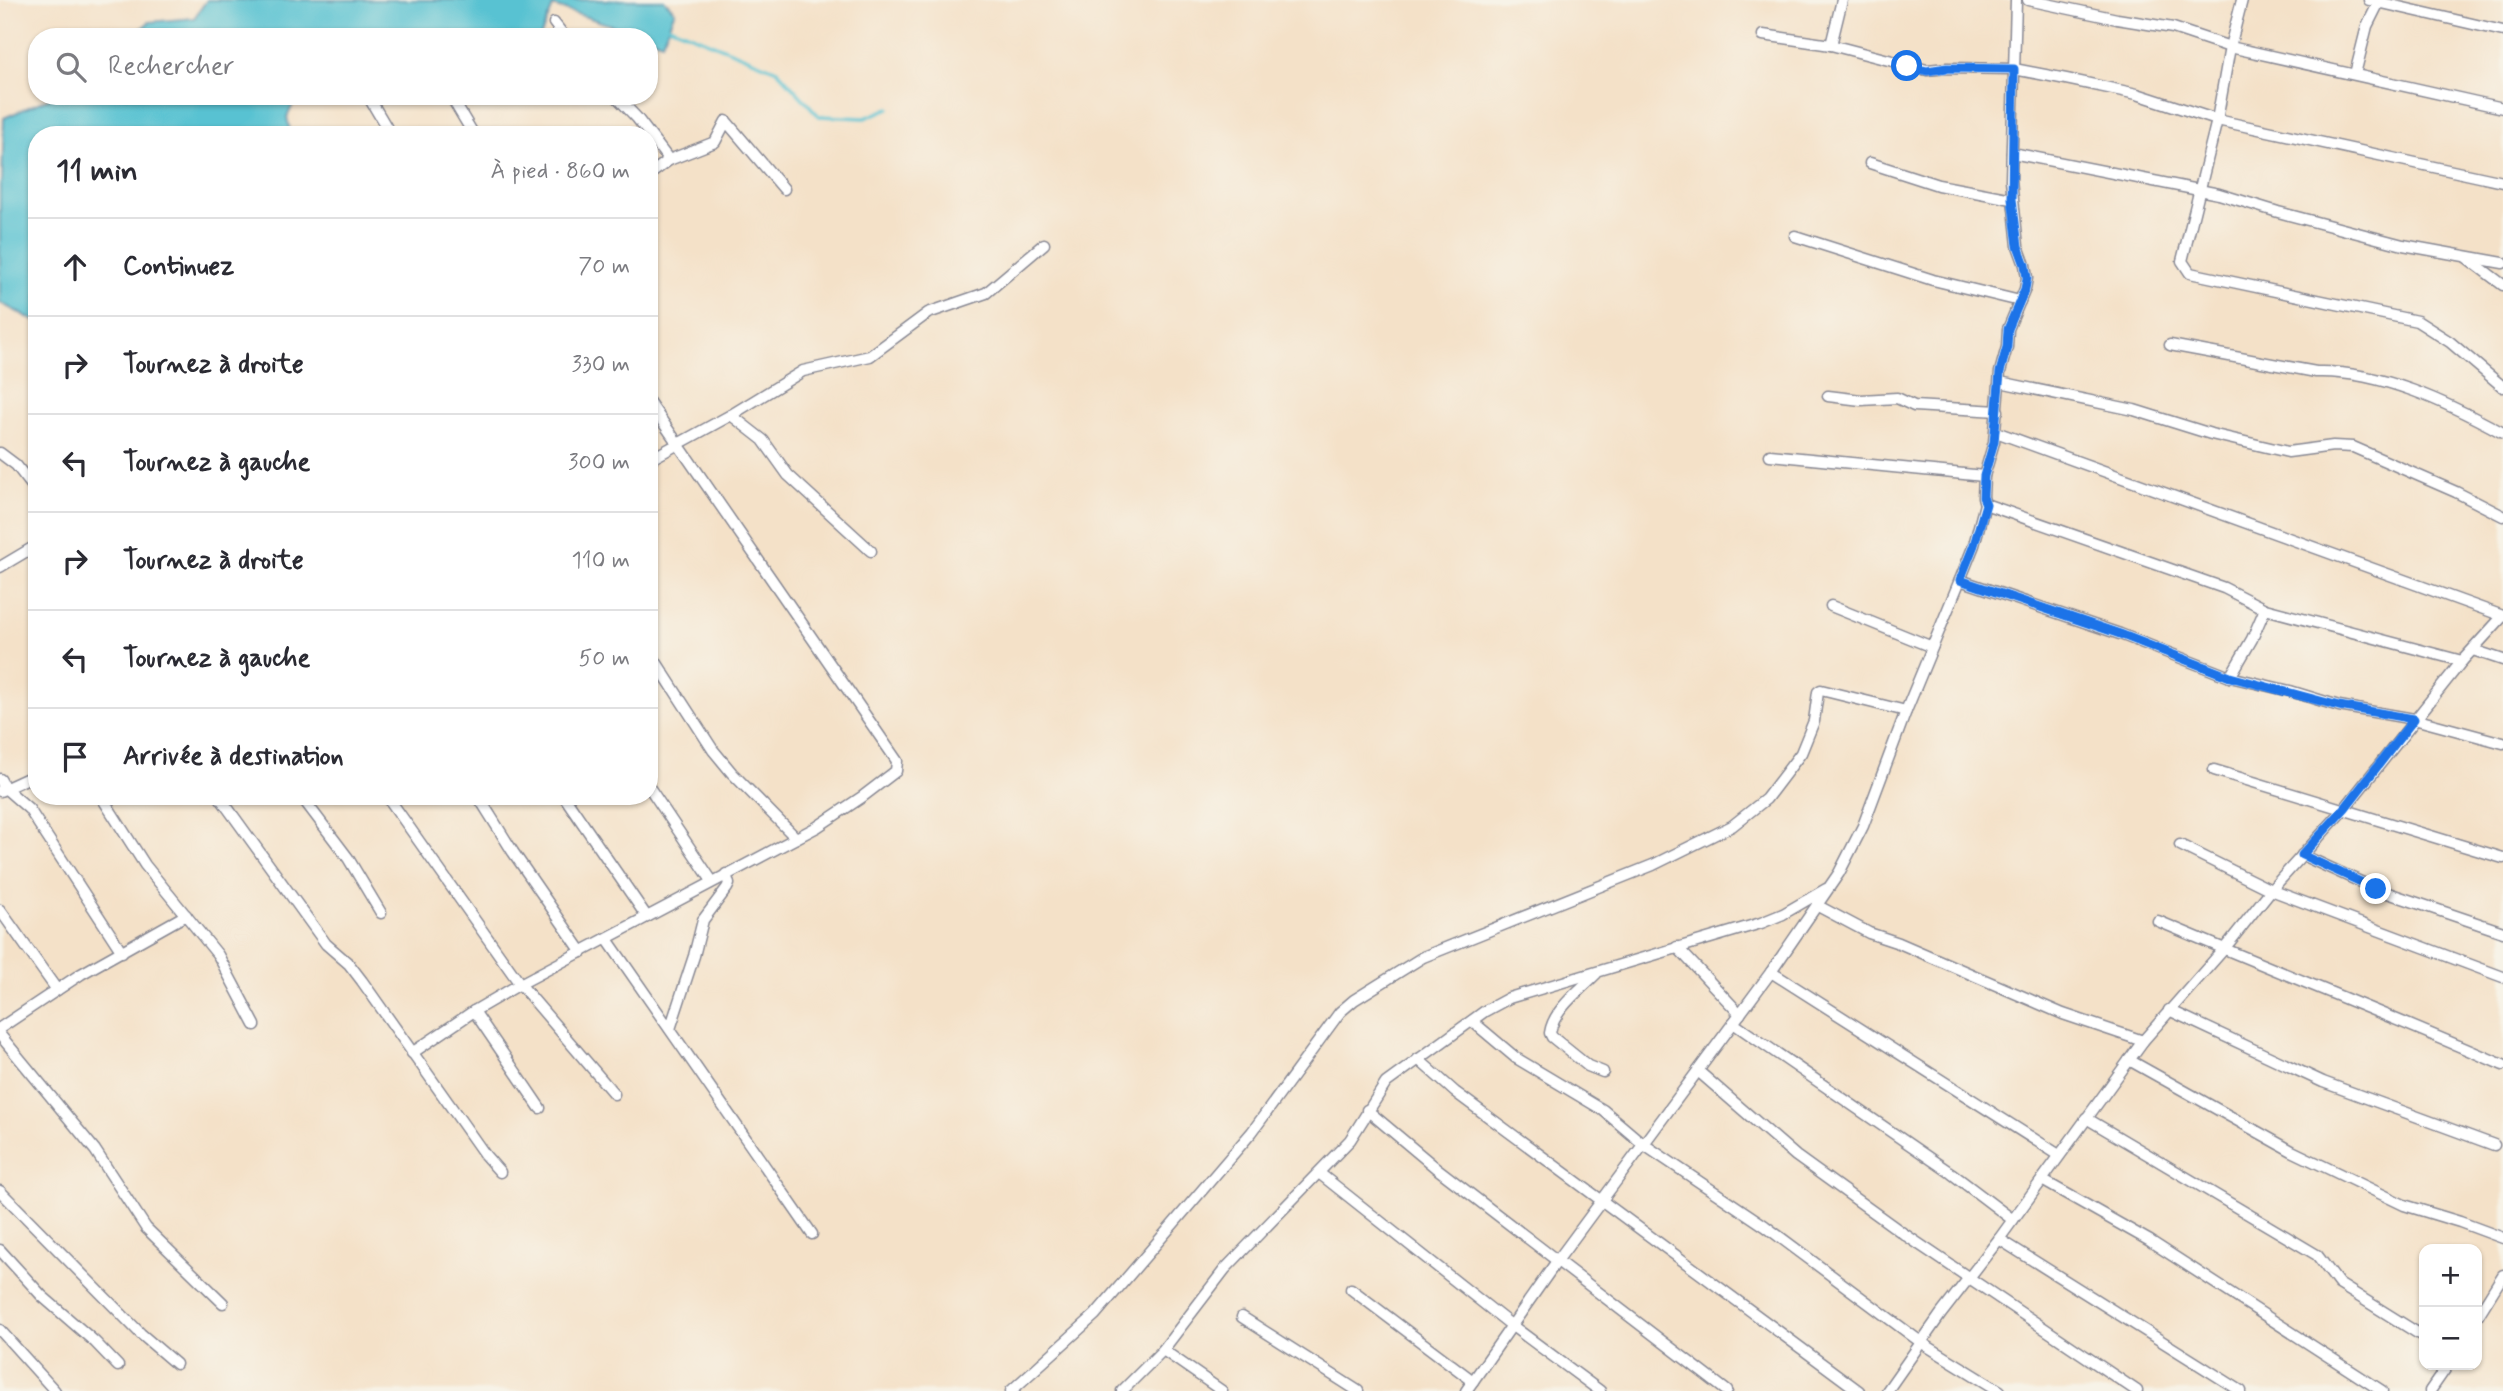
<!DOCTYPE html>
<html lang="fr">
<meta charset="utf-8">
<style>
body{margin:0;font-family:Mynerve,sans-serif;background:#f2f2f3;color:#2b2b33}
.controls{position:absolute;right:21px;bottom:21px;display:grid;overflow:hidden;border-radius:14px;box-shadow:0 2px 5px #0004}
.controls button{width:63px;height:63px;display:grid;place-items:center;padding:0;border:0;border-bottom:2px solid #e1e1e2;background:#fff;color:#2b2b33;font:35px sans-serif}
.stop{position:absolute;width:21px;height:21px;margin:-16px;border:5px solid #1a73e8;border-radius:50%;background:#fff}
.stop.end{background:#1a73e8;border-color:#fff;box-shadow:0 2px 7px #0008}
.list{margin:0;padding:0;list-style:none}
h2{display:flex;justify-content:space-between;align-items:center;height:91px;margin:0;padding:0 28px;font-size:30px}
h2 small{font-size:23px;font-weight:400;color:#7c7c81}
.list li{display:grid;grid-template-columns:46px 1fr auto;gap:21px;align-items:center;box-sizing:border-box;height:98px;padding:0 28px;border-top:2px solid #e1e1e2}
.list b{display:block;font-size:26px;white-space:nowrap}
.list em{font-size:23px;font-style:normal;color:#7c7c81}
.icon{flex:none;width:38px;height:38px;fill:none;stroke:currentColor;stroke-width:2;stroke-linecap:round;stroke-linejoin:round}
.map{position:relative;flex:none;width:2503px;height:1391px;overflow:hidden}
.search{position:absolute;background:#fff;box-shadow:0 2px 5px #0004;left:28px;top:28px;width:630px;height:77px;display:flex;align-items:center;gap:18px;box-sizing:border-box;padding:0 24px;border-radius:28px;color:#7c7c81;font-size:26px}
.panel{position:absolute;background:#fff;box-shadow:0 2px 5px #0004;left:28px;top:126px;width:630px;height:679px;border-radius:28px}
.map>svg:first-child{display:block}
.water{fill:#58c2d2;stroke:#3a7898;stroke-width:2}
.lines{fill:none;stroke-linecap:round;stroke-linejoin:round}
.stream{stroke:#58c2d2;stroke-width:3.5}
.minor-casing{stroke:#888893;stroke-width:13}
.minor{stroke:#fff;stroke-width:10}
.route{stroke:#1a73e8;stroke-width:9}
</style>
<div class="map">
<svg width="2503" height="1391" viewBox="0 0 2503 1391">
<rect width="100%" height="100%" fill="#f7f3e8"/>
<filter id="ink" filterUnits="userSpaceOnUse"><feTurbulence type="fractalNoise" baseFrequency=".0143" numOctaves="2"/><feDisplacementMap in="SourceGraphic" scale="14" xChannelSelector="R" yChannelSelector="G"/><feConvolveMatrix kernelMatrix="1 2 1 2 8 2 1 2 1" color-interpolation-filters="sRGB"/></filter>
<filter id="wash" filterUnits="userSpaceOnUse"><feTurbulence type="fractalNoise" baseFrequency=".00686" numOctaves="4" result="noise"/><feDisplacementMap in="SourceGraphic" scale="28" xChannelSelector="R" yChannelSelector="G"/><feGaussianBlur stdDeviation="1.57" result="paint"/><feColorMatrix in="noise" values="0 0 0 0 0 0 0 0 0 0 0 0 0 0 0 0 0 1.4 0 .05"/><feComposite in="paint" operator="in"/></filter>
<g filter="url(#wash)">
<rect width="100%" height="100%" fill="#f4e1c8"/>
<!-- water -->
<g class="water">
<path d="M207,0H664L675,11L662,42L553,6L540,37H464L452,33L444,37H132L149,22L194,18Z"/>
<path d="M54,96H297L287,117L291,135H37V322L0,303V184L2,181L4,118Z"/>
</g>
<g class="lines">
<!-- stream -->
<path class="stream" d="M667,25L777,70L819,116L865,118L889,108"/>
</g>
</g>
<g filter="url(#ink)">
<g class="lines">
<!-- minor casing -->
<g class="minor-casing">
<g id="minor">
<path d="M2028,0L2117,19L2173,28L2230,47L2503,108"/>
<path d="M2242,0L2230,47L2217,120L2182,261L2190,273L2417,321L2450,342L2503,387"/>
<path d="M2369,0L2503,31"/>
<path d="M554,23L565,37"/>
<path d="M1763,35L1831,45L1927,70L1947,68L2014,69L2066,79L2137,94L2217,120L2503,182"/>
<path d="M1831,45L1842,0"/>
<path d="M2355,74L2367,26L2380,0"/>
<path d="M368,96L391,135"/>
<path d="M616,96L637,118L669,160"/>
<path d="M453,100L474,135"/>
<path d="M2012,153L2219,194L2278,212L2403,245L2503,263"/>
<path d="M1870,163L1938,185L2012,199"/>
<path d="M649,175L669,160L715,142L726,121L784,189"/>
<path d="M1795,236L1933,280L2020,301"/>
<path d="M2466,257L2503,285"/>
<path d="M2170,345L2316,372C2380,370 2448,403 2503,433"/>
<path d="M2000,382L2134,410L2211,434L2288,452L2333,446L2353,447L2456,492L2503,516"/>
<path d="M1828,396L1861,400L1897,398L1914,406L1998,411"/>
<path d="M731,415L763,440L788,475L871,551"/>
<path d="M1996,432L2503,616"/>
<path d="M0,453L16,465L37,492"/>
<path d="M1770,455L1984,476"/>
<path d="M649,460L731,415L803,371L870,356L928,313L986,293L1044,244"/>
<path d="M1985,504L2224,588L2265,609L2462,661"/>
<path d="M0,567L37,545"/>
<path d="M1960,580L2120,634L2230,677L2290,691L2339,706L2414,719L2503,743"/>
<path d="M1831,606L1932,647"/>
<path d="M2473,650L2503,660"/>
<path d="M649,651L713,750L732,773L796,838"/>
<path d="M2230,677L2252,639L2265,609"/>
<path d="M2214,770L2503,858"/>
<path d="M0,779L5,788L29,809L122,952"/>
<path d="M649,787L712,881"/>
<path d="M0,791L37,774"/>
<path d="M101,796L145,865L218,955L255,1025"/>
<path d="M219,796L326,944L349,964L362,981L485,1155L500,1172"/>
<path d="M301,796L348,858L381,913"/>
<path d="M387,796L520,984L614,1094"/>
<path d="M478,796L513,852L582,952"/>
<path d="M564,796L647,917"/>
<path d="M2180,845L2271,890L2503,977"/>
<path d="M2302,855L2376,889L2503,932"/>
<path d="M1818,906L1869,933L1899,943L2063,1014L2143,1041"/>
<path d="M0,910L57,990"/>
<path d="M2158,921C2273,970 2389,1015 2503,1065"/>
<path d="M607,939L812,1234"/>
<path d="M1677,947L1740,1014"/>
<path d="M1771,972L2059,1155"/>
<path d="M1596,974C1580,990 1553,1010 1550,1033L1552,1037L1588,1066L1603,1072"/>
<path d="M2169,1010L2323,1082L2494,1145"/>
<path d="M474,1011L540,1108"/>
<path d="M1472,1021L1516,1058L1603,1110L1643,1144L1765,1226L1922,1343L2000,1391"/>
<path d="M1733,1023L1951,1173L2013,1220"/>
<path d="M0,1028L81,974L186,915"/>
<path d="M670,1029L694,956L703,920L727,888L729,884L726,874"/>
<path d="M0,1035L95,1150L146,1228L223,1303"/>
<path d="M412,1053L474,1011L520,984L817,827L862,797L896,771L897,761L649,402"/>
<path d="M1418,1059L1455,1092L1859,1391"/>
<path d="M2129,1060L2292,1151L2404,1205L2460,1222L2503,1238"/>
<path d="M1698,1071L1796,1156L1904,1234L2137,1391"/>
<path d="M1367,1110L1435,1167L1727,1391"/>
<path d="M2086,1118L2317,1255L2339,1284L2424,1337"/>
<path d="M1319,1173L1511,1325L1600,1391"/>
<path d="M2042,1180L2150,1241L2382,1391"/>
<path d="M0,1191L141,1334L176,1364"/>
<path d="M1999,1239L2241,1391"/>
<path d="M0,1250L42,1296L95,1342L118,1366"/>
<path d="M1351,1289L1473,1381"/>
<path d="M1242,1317L1358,1391"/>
<path d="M2477,1317L2503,1275"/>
<path d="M0,1330L55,1391"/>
<path d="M1163,1350L1222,1391"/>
<path d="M1011,1391L1095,1315L1252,1132L1340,1012L1354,1000L1423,957L1653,865L1732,826L1766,799L1801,753L1814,721L1818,692L1821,690L1906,711"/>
<path d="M1122,1391L1163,1350L1225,1269L1350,1140L1386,1083L1485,1011L1509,998L1761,923L1783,914L1826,889"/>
<path d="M1466,1391L1557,1261L1771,972L1839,873L1863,826L1906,711L1960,580L1974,545L1985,504L1983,497L1984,476L1994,442L2000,372L2007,347L2008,329L2025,289L2027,278L2025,265L2018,246L2011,180L2016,0"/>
<path d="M1887,1391L1941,1314L1999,1239L2143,1041L2224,949L2271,890L2345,808L2462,661L2503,616"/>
<path d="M2430,1391L2448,1365"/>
</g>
</g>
<!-- minor -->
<use href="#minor" class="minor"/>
</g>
</g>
<g class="lines" filter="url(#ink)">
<!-- route -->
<path class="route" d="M1907,66L1927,71L1947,68L2014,69L2012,199L2018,246L2025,265L2027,278L2025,289L2008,329L2007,347L2000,372L1994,442L1984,476L1983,497L1986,504L1974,545L1960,580L2120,634L2230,677L2339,706L2414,719L2345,808L2302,855L2376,889"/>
</g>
</svg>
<div class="controls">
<button>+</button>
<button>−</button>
</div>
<div class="stop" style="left:1907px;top:66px"></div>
<div class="stop end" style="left:2376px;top:889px"></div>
<div class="search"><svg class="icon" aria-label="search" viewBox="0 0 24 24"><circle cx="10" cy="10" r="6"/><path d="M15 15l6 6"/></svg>Rechercher</div>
<section class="panel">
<h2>11 min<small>À pied · 860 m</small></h2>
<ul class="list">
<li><svg class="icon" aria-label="ahead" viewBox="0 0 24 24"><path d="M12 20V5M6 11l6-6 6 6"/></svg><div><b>Continuez</b></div><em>70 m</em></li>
<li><svg class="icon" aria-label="right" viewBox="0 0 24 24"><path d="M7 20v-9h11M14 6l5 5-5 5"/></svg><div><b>Tournez à droite</b></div><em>330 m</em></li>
<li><svg class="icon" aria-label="left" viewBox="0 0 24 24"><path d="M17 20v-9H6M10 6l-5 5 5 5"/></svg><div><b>Tournez à gauche</b></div><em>300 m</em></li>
<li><svg class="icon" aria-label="right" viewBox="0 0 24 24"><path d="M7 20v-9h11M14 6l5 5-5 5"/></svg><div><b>Tournez à droite</b></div><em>110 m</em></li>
<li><svg class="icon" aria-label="left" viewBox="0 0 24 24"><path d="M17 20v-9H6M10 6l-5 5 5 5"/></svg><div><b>Tournez à gauche</b></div><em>50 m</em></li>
<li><svg class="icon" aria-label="arrive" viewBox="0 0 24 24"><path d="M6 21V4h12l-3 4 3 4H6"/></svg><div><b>Arrivée à destination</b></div></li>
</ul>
</section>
</div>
